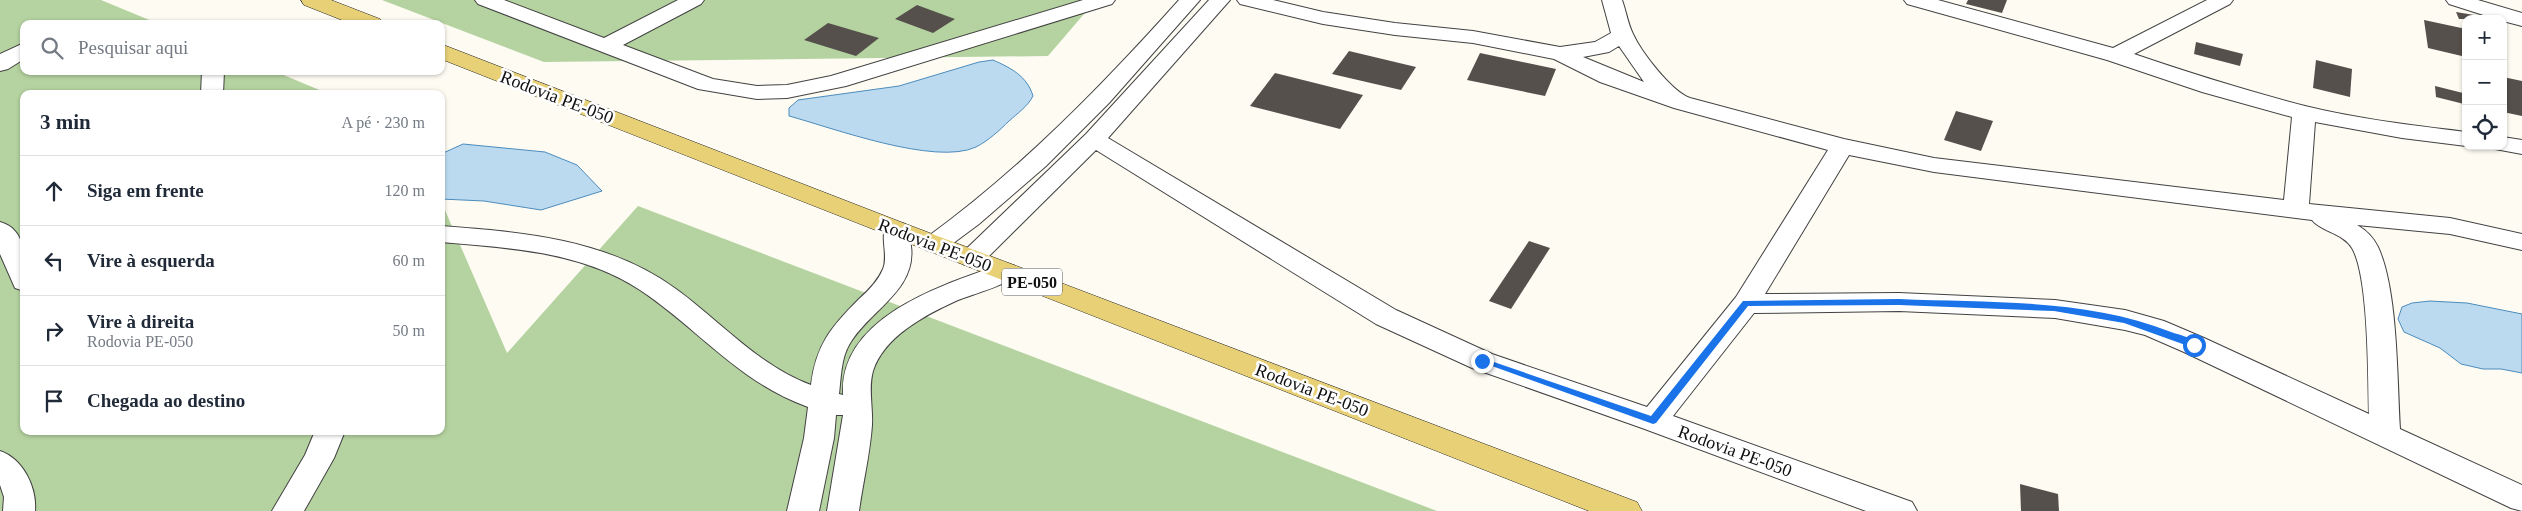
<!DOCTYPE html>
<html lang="pt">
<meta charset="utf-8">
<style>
body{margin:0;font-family:"Times New Roman",serif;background:#f6f6f7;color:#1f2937}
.controls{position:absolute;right:15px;top:15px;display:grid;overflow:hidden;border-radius:10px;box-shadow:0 1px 4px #0004}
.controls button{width:45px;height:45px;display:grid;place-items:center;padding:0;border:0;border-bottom:1px solid #e0e1e3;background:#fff;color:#1f2937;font:25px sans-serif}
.stop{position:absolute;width:15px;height:15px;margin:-11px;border:4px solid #1a73e8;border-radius:50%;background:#fff}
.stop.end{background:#1a73e8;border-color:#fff;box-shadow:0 1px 5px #0008}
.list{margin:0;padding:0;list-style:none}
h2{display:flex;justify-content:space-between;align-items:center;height:65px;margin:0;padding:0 20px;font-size:21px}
h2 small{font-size:16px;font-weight:400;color:#747a83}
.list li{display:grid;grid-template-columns:32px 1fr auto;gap:15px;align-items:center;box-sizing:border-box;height:70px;padding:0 20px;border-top:1px solid #e0e1e3}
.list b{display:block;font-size:19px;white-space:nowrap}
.list p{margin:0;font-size:16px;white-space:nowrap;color:#747a83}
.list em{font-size:16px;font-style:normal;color:#747a83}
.icon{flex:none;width:28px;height:28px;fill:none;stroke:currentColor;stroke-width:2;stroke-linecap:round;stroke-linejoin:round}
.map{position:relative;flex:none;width:2522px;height:511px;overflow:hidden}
.search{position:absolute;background:#fff;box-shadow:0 1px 4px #0004;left:20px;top:20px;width:425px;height:55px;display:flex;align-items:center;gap:12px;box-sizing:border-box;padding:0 18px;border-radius:10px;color:#747a83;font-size:19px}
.panel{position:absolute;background:#fff;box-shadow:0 1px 4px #0004;left:20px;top:90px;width:425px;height:345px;border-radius:10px}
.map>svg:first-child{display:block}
.forest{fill:#b5d3a0}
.water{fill:#bcdaef;stroke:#4c8cbd}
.building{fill:#56504c}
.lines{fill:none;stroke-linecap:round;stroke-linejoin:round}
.minor-casing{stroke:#424242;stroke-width:2}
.primary-casing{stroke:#202020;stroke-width:1}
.minor{fill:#fff;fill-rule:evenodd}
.primary{fill:#e8d077;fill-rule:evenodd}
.route{fill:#1a73e8}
.labels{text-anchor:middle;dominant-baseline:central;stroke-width:5;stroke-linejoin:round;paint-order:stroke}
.shield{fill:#fff;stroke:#575757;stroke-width:1}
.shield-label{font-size:16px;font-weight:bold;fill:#0f0f0f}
.street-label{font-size:18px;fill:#0f0f0f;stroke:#fff}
</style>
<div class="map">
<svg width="2522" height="511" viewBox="0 0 2522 511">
<rect width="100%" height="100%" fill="#fdfbf2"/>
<!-- forest -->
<g class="forest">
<path d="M0,0H101L159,24H24V71H274L329,94H24V431H441V201L507,353L638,206L1437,511H0Z"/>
<path d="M382,0H1096L1048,56L544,62Z"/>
</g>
<!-- water -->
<g class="water">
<path d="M993,60C1011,68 1027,76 1033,96C1028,106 1018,113 1009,121C1000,130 988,141 976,147C935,166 833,128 789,116V108L798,100L899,86L979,62Z"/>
<path d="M463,144L545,152L577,165L602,191L541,210L484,201L441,199V154Z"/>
<path d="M2430,301L2467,303L2522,314V373L2501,369H2483L2461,364L2440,348L2404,332L2398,319L2402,307L2412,303Z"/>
</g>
<!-- building -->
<g class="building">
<path d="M1968,0H2007L2002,13L1966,4Z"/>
<path d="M917,5L955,19L933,33L895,19Z"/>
<path d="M2456,12L2474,15L2476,19H2459Z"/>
<path d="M2424,20L2466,29V57L2428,48Z"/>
<path d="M828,23L879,38L856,56L804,40Z"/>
<path d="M2196,42L2243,54L2240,66L2194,54Z"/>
<path d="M1349,51L1416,67L1401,90L1332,74Z"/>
<path d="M1480,53L1556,69L1545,96L1467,80Z"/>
<path d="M2316,60L2352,69L2350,97L2313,88Z"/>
<path d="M1275,73L1363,95L1340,129L1250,106Z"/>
<path d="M2503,77L2522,81V116L2503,112Z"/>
<path d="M2435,86L2463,93L2464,104L2436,97Z"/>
<path d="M1956,111L1993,121L1981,151L1944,140Z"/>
<path d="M1529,241L1550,248L1511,309L1489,301Z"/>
<path d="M2020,484L2058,494L2059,511H2021Z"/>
</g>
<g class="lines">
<!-- minor casing -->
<g class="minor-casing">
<g id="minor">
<path d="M475,0H504L604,38L678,0H704L701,4L623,45L713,79L757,86L787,85L831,76L1083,0H1115L1112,4L846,86L787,98L757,99L698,89L478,4Z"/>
<path d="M1179,0H1200L1109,103L1046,166L979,224L944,250L935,252L926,250L922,244L926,238C1021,169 1101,87 1179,0Z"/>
<path d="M1209,0H1230L1108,138L1396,310L1492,354L1647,407L1736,297L1828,150L1674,108L1600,82L1554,59L1473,43L1395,35L1323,24L1240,4L1237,0H1273L1323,12L1395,23L1473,31L1560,47L1595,42L1611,33L1602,0H1622C1626,11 1628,24 1633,34C1641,52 1672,92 1690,98L1844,139L1934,158L2284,200L2292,117L2202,92L2107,60L1907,4L1904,0H1938L2113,48L2207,0H2233L2230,4L2134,54C2190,73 2247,91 2305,106C2357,119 2412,125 2466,132V146L2402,138L2315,122L2309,204L2450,218L2522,234V250L2450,234L2357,225C2366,230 2373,237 2378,247C2398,290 2397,379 2400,429L2522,485V511L2511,508L2184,352L2145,335L2125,330L2055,318L1899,311L1754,313L1673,416L1912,502L1917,511H1866L1642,428L1472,368L1376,324L1096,150L981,264L972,267L963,264L959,258L963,252L1086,134ZM1619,46L1644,82L1583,57L1609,52ZM1849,155L1934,172L2312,220C2322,232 2343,233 2352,248C2369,277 2368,378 2369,414L2204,338L2164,321L2125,310L2055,300L1899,293L1765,294Z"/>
<path d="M2446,0H2478L2522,13V26L2503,21V19H2496L2449,4Z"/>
<path d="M24,43V59L8,69L0,71V54Z"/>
<path d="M202,71H224L223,94H201Z"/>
<path d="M2503,137L2522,140V154L2495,149L2493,146H2503Z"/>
<path d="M0,222C30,230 24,267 24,291L15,288L0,254Z"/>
<path d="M896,222L905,224C910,231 910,238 911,246C917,291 868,311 849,345C841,359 841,378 839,394L843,395C839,319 938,286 997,266L1006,263L1015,266L1019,272C1012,284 973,294 958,300C927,314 884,336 873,371C868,388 873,407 872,425C870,454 863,482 859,511H827L843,415H836L834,438L819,511H787L804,438L808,407C737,381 700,330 640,290C582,251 508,248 441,242V226C522,232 608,239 676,289C720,321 759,366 811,385C816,345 831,327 859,299C868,291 878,281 883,269C889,255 879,237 887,224Z"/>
<path d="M315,431H345L334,458L304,511H272L305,455Z"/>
<path d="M0,451C23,459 37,487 35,511H3L4,497L0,485Z"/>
</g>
</g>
<!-- primary casing -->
<g class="primary-casing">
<g id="primary">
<path d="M301,0H331L380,19L383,24H352L304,5Z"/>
<path d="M441,44L906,224L1637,502L1642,511H1589L441,59Z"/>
</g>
</g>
<!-- minor -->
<use href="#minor" class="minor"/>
<!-- primary -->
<use href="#primary" class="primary"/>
</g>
<!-- route -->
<path class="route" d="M1899,299C1989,303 2086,298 2171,332C2180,335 2193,338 2199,345L2191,347L2124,323L2054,311L1899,305L1748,306L1656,423L1653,424L1478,361L1482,358L1485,359L1651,416L1743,301Z"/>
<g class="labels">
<!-- shield labels -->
<rect class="shield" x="1002" y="268.5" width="60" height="27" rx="4"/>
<g class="shield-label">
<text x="1032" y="282">PE-050</text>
</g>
<!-- street labels -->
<g class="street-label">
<text transform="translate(557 97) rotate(21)">Rodovia PE-050</text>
<text transform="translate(935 245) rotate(21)">Rodovia PE-050</text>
<text transform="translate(1312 390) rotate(21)">Rodovia PE-050</text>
<text transform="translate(1735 451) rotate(20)">Rodovia PE-050</text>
</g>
</g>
</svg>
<div class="controls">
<button>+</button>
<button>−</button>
<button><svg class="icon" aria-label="locate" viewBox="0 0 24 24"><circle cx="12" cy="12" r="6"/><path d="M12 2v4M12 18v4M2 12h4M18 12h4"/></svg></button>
</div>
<div class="stop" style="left:2194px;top:345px"></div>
<div class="stop end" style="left:1482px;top:361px"></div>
<div class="search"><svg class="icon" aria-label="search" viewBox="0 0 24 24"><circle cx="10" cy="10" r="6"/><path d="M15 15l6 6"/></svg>Pesquisar aqui</div>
<section class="panel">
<h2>3 min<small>A pé · 230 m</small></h2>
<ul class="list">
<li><svg class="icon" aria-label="ahead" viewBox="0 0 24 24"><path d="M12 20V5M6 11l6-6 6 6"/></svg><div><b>Siga em frente</b></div><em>120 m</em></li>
<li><svg class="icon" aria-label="left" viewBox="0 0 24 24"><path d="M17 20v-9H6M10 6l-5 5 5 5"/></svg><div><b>Vire à esquerda</b></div><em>60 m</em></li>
<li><svg class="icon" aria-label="right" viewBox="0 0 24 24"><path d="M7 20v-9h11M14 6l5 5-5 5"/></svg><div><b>Vire à direita</b><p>Rodovia PE-050</p></div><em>50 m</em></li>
<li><svg class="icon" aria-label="arrive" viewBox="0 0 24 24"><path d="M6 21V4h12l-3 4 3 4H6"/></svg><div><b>Chegada ao destino</b></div></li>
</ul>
</section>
</div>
